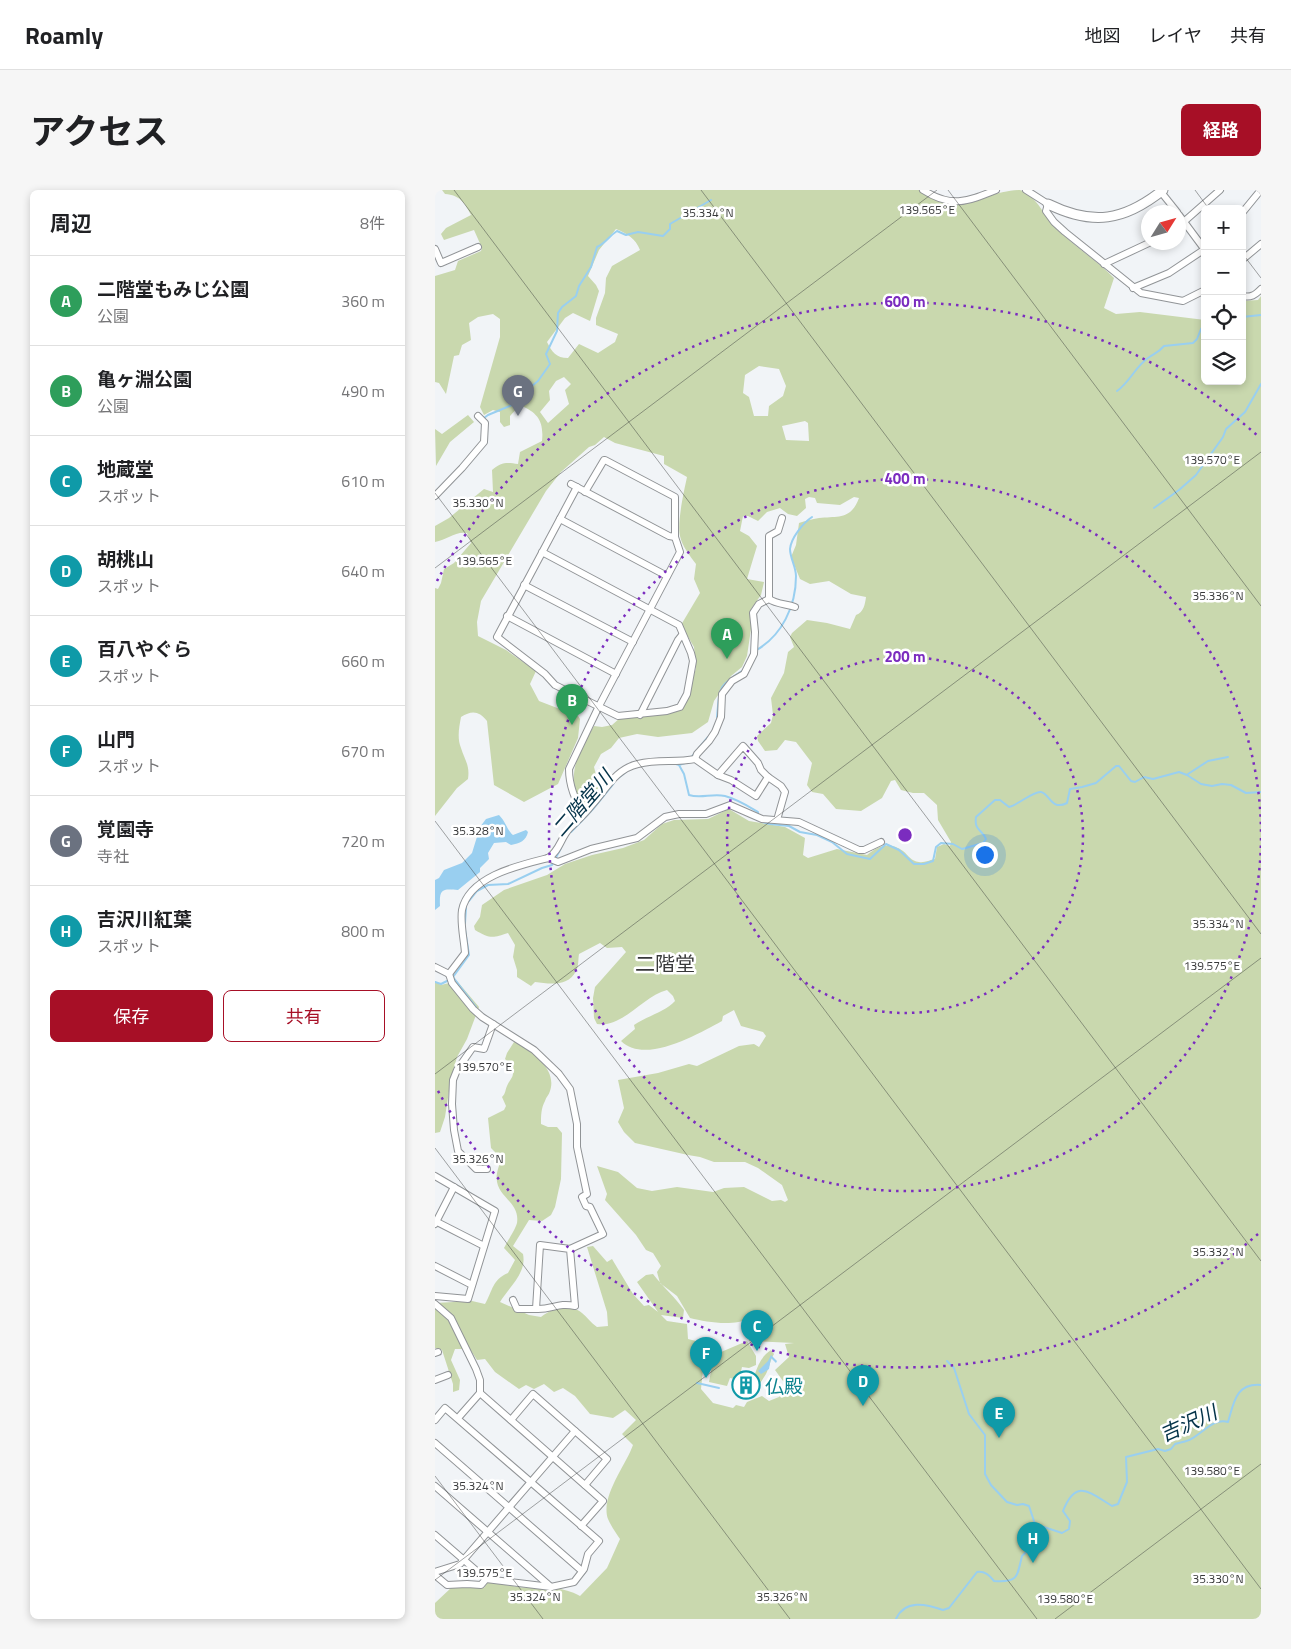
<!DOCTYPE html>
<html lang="ja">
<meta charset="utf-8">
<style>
body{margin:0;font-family:"Titillium Web","Noto Sans JP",sans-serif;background:#f6f6f6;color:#202124}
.controls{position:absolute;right:15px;top:15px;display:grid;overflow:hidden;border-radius:8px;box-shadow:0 2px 8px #0003}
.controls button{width:45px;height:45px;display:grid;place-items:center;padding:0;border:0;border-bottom:1px solid #e0e0e0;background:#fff;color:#202124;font:25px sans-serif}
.compass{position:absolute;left:706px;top:15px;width:45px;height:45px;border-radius:50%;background:#fff;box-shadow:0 2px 8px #0003;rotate:53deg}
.you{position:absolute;left:549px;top:664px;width:18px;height:18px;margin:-12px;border:4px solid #fff;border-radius:50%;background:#1a73e8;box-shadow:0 0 0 8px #1a73e833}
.badge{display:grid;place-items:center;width:32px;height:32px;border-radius:50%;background:#a70f26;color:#fff;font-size:16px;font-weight:700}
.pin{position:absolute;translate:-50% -41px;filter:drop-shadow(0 1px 2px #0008)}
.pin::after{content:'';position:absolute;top:26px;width:18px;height:15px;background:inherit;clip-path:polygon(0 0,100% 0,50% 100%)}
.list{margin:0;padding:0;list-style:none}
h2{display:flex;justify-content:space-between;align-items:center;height:65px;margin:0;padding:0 20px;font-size:21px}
h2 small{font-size:16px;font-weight:400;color:#757577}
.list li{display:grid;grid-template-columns:32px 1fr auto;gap:15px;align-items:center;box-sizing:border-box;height:90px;padding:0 20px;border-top:1px solid #e0e0e0}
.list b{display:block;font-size:19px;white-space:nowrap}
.list p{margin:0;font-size:16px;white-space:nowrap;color:#757577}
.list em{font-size:16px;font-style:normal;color:#757577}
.actions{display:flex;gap:10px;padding:15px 20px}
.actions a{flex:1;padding:11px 0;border:1px solid #a70f26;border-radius:8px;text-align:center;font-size:18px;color:#a70f26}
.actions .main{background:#a70f26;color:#fff}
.icon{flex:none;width:28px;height:28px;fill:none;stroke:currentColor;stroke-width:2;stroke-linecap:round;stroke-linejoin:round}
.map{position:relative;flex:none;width:826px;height:1429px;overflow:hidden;border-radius:8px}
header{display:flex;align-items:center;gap:30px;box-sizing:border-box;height:70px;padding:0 25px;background:#fff;border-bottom:1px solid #e0e0e0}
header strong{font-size:24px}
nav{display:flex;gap:28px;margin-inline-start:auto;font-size:18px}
.intro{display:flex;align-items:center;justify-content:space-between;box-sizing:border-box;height:120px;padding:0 30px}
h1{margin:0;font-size:35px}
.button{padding:12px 22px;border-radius:8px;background:#a70f26;color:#fff;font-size:18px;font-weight:700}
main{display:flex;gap:30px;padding:0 30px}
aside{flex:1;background:#fff;border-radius:8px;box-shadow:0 2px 8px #0003}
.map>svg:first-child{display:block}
.green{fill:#c9d8ae;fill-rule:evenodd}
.water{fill:#99cff0}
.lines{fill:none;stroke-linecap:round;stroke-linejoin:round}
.stream{stroke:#99cff0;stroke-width:2}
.street-casing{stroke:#919497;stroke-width:8}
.secondary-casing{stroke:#919497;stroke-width:11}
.street{stroke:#fff;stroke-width:6}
.secondary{stroke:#fff;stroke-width:9}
.ticks{fill:none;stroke:#38393a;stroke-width:1;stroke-opacity:0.45}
.ring{fill:none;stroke:#7b2cbf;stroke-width:2.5;stroke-dasharray:2.5 5}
.labels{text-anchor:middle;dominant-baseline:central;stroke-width:5;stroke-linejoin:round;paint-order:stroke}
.culture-label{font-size:19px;fill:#0d838f;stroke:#fff;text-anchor:start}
.water-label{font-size:20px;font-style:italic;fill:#043349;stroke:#fff}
.neighbourhood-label{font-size:20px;fill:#38393a;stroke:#fff}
.ticks-label{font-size:12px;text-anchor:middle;fill:#38393a;stroke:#fff;stroke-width:5;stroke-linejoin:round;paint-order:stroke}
.centre{fill:#7b2cbf;stroke:#fff;stroke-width:2.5}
.ring-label{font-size:15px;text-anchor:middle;font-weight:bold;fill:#7b2cbf;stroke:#fff;stroke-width:5;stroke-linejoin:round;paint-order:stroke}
</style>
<header>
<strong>Roamly</strong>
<nav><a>地図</a><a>レイヤ</a><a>共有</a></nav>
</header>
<div class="intro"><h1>アクセス</h1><a class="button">経路</a></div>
<main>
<aside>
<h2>周辺<small>8件</small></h2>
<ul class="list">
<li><span class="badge" style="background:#2e9e5b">A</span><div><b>二階堂もみじ公園</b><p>公園</p></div><em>360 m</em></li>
<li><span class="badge" style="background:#2e9e5b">B</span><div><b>亀ヶ淵公園</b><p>公園</p></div><em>490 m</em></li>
<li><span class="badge" style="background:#0f9aa8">C</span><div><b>地蔵堂</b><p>スポット</p></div><em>610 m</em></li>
<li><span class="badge" style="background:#0f9aa8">D</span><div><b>胡桃山</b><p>スポット</p></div><em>640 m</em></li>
<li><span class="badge" style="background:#0f9aa8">E</span><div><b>百八やぐら</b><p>スポット</p></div><em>660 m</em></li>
<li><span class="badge" style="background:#0f9aa8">F</span><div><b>山門</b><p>スポット</p></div><em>670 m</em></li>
<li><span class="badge" style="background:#6b7280">G</span><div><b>覚園寺</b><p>寺社</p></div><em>720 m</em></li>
<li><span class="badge" style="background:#0f9aa8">H</span><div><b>吉沢川紅葉</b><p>スポット</p></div><em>800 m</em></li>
</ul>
<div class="actions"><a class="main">保存</a><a>共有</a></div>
</aside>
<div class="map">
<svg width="826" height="1429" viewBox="0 0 826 1429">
<rect width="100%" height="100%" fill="#f1f4f7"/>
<!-- green -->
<g class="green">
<path d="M7,0H484C507,16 527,17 552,7C562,3 575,0 585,0C597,4 605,17 612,27C627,49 660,68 679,88L669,118L681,124L705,122L770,130V191H807V111L823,110L826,106V1429H0V1413L17,1397L49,1398L53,1391C67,1394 82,1398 96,1398C115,1399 127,1396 145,1406L172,1378L185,1349C181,1343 176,1336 173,1329C165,1307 191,1275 198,1255L187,1244L201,1230L190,1220L178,1228L155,1224L140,1206L128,1198L119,1202L109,1194L99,1199L91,1195L84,1199L60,1182L50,1169L42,1170L35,1159H20L16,1170L25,1190L24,1200L18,1202V1194L7,1160L0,1158V1113L37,1111L50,1114C58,1100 57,1090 73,1083L80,1070L69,1058C73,1050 80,1040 82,1033C86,1006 48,1007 67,969L56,958L53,928L69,920L71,916L67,907C71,903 70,900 72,896C76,887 79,889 78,877L70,869L72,863L79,852L87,853C100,866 122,880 115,901C114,905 111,907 110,911C106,918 106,926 106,934L113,937H122L127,943L126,989L120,1017L116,1025L107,1031L94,1030L78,1056L88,1064C92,1083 74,1097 65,1112L94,1125L106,1127C119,1118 131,1111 147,1123C152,1127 156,1133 162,1137L173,1136L172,1122L152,1057L158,1056L172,1072L177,1069L198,1104L209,1116L214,1115L223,1122L202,1092L211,1085L218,1084C228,1097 240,1107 249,1120L248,1128L226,1125L232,1131L252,1134L253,1149L273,1154L279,1158L280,1163L272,1164L268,1180L266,1199L278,1213L298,1218L301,1215L309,1217L312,1212L327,1206L334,1211L344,1207L355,1196L348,1191L340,1180L354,1167L350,1154L359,1153L314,1151L315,1128C298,1137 272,1132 255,1128L242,1106L225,1093L222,1082L226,1076L218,1063L211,1060L201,1045L170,1010L172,1004L162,976L183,982L202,998L217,1001L242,997L278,1002L289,998L309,997L337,1011L346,1010L350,1012L353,1010L347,995L323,978L310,972H279L265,967L253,965L200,953L189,942L183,932L189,918L183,890L223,883L254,874L262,876L304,856L319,854L324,857L331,846L328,842L306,836L299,820L288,826L287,831C263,844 210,875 186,851L200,839L199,835C212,826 230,822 240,811L238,806L232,800C208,806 188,838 162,834L159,828L158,808L160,797L191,762L187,757L172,758L165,753L144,764C143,769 144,776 141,781C133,797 115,794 100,792L96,796L82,787V780L78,767L80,755L73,743C58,748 55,749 40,740L39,736L45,727L47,715L69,700L112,685L130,674L157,665L188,658L209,650L227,634L239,630L273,629L294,619L314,631L350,637L370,648L368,665L373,668L402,659L432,665C443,656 454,651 468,661C474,666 476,671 484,672C489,673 495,670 500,669L502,657L509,654L515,656L516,652L503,630L502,615L489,603H478L466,600L460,590L456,591L447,608L426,621L401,619L388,604L377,602L372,595L377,573L361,552L350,550L342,560L330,561L323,551L322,546L336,533L338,525L336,508L349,483L353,462L359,457L355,447L357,443L372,430L392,433L415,439L421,425C429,422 430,414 431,407L416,404L394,391L375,394L365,389L356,367L361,355L364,333C370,331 377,329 384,328C403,326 416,330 424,308L419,307L405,315L382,313L380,308L374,307L370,309L371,318L362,326L353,324L345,318L332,322L323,331L313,326H308L305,341L314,346L322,356L312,389L329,392L326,405L316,419V439L312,466L307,477L296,486L279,511L273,532L257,543L223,547L202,544L184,548L176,558L166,564L159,577L164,597L152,613L145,615C131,583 143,563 159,536L167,537L177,535L185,528L204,527L239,521L255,499L261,478L259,457L246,435L265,403L259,389L261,374C255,366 247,356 245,346C242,332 249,301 252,287L229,274V266L180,253L169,247L160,255L154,257L126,282L111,301L46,411L42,432L43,446L71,460L101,481L95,494L104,511L143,526L145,529L143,548L123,594L89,612L59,595L52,531C44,521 37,520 26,527C24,538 22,548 26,558C30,571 35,575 33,589L22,598L0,626V398L3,399L6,393L9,379L19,373L36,353L32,343C20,341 12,350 0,352V336L14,328L49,299L58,302L57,280C66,272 72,272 83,274L85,262L107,251C109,231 103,223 85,215L75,226V235L69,237L65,232V222L58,220L49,225L45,217L65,147V129L58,124L43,127L34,133L36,150L27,155L24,165L19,166L11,204L4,193L0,192V86L20,80L23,71L46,61L47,58L39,40L9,50L6,44L11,38L36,25C30,13 25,5 10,4ZM181,39C193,44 200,48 205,60L177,76L171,88L170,103L161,128V135L183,144L180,152L163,163L144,154L133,168C121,168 117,162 112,152L130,128L138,123L155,131L164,101L161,95L153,86L164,60ZM324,176L344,179L351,196L348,206L334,216L333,226H319L314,207L308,203L310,185ZM129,187L136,194L130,200L134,214L113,233L105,222L115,210L114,201L121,191ZM370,231L373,233L374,251L351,250L347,236Z"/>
<path d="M33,225L39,232L15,252L1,276L0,239L7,244Z"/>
<path d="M0,791L6,795L22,791L44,817L32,849L22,867L16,888L10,927L5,942L0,943Z"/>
<path d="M312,1151L321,1166V1175L314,1178L307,1177L304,1190L295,1188L292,1196L274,1192L279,1165Z"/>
<path d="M336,1160L339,1164C335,1171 334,1178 331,1184C326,1192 322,1197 319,1206L315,1205C319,1188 321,1170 336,1160Z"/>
</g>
<!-- water -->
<g class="water">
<path d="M64,625C71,632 72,640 78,645L91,640L93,642C91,651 85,653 76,655L71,652L59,653L53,663L54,669L45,678V682L23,700C8,699 4,698 5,716L0,720V690L4,688L9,680L27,673L37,663L45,637L51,629Z"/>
<path d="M336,1165L342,1171L341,1173L336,1168L334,1179L326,1184L323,1181L333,1171Z"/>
</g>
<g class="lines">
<!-- stream -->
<g class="stream">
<path d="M807,127L826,125"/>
<path d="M682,201C695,192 700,177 713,168C720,163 723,163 729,156L758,153L762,149L766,139L770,137"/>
<path d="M49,228L53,225L82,213L86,205L103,191L115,174L111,164L122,141L123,123L127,117L141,106L144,96L156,77L162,57C171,53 174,46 182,41L191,45L203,42L228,46L235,39V34L276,10"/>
<path d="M719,318L744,300L761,285L788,247L791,239L810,222L826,194"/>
<path d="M320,461C347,446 361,416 361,386C361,377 355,368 355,359C356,348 368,333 377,327"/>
<path d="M282,527C285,499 281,497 307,481"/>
<path d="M255,569L273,547"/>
<path d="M238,573L244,575L250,573"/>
<path d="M244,575L249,584L254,605C266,609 277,603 290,606C302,609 313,616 323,622V625"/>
<path d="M753,584L773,571L793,567"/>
<path d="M182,589L192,581"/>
<path d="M327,632L335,634L354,636L365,642L382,645L397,652L412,664L435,669L451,654L464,660L479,674H489L498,671L501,657L506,653L518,654L527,659L548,653L551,649C547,639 539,641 541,627L560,610H565L574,617C583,615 598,601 606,602C615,604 616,621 632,613L635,599L647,597L661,593L681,576H684L696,591L700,592L709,587L718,589L744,582L752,585L766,594L777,596L787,594L796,595L811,603L826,602"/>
<path d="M136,642L158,619L179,593"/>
<path d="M34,711L42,701L53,695L73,694L107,678L117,675L126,658"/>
<path d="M30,733L31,718"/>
<path d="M18,787L34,765L30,740"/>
<path d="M18,787L41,817"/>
<path d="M0,792L6,794L14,790"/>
<path d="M512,1171L519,1178L534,1224L550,1245V1284L556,1295L572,1312L582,1315L588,1314L594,1316L600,1334"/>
<path d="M262,1193L284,1198"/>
<path d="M600,1334L627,1343L634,1339L635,1331L628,1321C641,1288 654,1302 677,1316L683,1314L692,1292L691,1267L723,1259L730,1261L736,1259L740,1254C745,1252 752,1252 756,1249C768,1243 778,1228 793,1232C799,1212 801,1193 826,1195"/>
<path d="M461,1429C470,1409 491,1414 508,1420L514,1418L542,1382C550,1381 554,1385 559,1391C584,1393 582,1386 587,1366L592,1361L600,1334"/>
</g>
<!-- street casing -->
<g class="street-casing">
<g id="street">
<path d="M488,0C516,18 531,12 561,0"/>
<path d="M591,0L613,14L611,21L619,32L630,42L706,103L748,111L770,100"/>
<path d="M726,2L742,22"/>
<path d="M807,23L825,1"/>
<path d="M744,25L770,60"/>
<path d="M744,36L785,0"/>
<path d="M0,59L6,73L43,57"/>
<path d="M807,70L826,54"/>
<path d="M669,74L716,52"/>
<path d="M698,98L734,83L770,59"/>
<path d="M807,106C816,108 820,105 826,99"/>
<path d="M136,294L234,346L240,347"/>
<path d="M0,306L27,278L49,252L50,233L43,226"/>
<path d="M125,329L232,386"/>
<path d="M107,362L244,435L256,463L258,471L252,504L245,517L232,521L183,526L120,495L110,484L62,447L142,297"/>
<path d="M89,395L198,452"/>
<path d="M334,409V346L343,341L347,328"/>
<path d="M72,426L181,484"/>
<path d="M205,525L243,450L247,445"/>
<path d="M260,569L262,564L274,551L280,542L286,527L287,504L297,491L309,484L319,464L320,442L318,423L324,414L334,409C341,414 351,414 360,417"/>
<path d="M283,585L296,590L321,606L333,587"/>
<path d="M148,624C140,609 134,596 134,579L164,516L245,362L240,347V307L170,270H169L150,302"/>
<path d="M113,668L123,672L156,659L202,648L230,627L244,624H271L295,615L327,629L364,632L424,660H429L446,652"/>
<path d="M0,777L14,784"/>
<path d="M14,784L30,763C29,749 25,733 27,720C34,686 85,675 113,668C124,662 126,647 135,638C142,631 150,624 156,616C171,600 180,579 203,574C223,569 241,573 260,569L283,585L308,556L323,573L326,580L333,587L346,596L350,602L342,630"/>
<path d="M14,784L17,793L38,819L47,827L99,860L124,884L135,899L142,934V957L152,1004L147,1007L151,1016L155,1017L168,1044L135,1059"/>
<path d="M52,979H41L23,961L19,940L17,914L18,890L22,880L38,857L49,859L58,834"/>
<path d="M0,986L60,1021L33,1109L0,1106"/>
<path d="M0,1031L49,1056"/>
<path d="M0,1034L19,997"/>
<path d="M105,1055L135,1059L140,1116C123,1112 117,1120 101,1119Z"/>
<path d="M0,1076L37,1095"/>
<path d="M78,1110L82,1119H101"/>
<path d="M0,1114L16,1128L41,1179L45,1190V1203L23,1228"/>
<path d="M0,1163L3,1162"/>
<path d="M0,1190L13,1185"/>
<path d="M45,1203L168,1311L146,1336"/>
<path d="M0,1230L10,1218L164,1351L153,1364L149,1379L139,1392L116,1397L51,1389L0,1345"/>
<path d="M76,1230L98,1204L172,1269L150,1295"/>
<path d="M0,1253L147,1381"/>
<path d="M0,1296L116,1397"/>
<path d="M0,1382L25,1374L140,1241"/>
<path d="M0,1385L12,1395L32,1394L46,1395L51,1389"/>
</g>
</g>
<!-- secondary casing -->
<g class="secondary-casing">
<path id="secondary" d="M613,14C658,36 689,31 728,0"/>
</g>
<!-- street -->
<use href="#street" class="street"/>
<!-- secondary -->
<use href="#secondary" class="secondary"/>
</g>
<!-- ticks -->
<path class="ticks" d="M19,0L826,1071M266,0L826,744M513,0L826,416M760,0L774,19M807,63L826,88M0,303L826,1399M0,378L502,0M0,631L602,1429M0,884L826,262M0,958L355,1429M0,1286L108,1429M0,1390L826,768M620,1429L826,1274"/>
<!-- distance rings -->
<g class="ring">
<circle cx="470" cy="645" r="178"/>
<path d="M826 648A356 356 0 1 1 826 642"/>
<path d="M823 1044A533 533 0 0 1 2 899M2 391A533 533 0 0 1 823 246"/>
</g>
<!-- icons -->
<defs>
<g id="building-ring" transform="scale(1.4375)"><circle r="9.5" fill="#fff" stroke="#0f9aa8" stroke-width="1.5"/><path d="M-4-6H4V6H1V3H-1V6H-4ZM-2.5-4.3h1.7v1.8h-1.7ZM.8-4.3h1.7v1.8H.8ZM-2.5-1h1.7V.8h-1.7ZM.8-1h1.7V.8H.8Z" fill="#0f9aa8"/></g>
</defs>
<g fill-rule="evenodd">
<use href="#building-ring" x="311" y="1195"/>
</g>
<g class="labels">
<!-- culture labels -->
<g class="culture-label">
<text x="330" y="1195">仏殿</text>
</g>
<!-- water labels -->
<g class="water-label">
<text transform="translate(147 613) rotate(-49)">二階堂川</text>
<text transform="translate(753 1233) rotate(-24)">吉沢川</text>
</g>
<!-- neighbourhood labels -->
<g class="neighbourhood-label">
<text x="230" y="773">二階堂</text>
</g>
</g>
<g class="ticks-label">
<text x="492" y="24">139.565°E</text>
<text x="273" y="27">35.334°N</text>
<text x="777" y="274">139.570°E</text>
<text x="43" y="317">35.330°N</text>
<text x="49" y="375">139.565°E</text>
<text x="783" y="410">35.336°N</text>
<text x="43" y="645">35.328°N</text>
<text x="783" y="738">35.334°N</text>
<text x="777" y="780">139.575°E</text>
<text x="49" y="881">139.570°E</text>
<text x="43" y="973">35.326°N</text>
<text x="783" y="1066">35.332°N</text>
<text x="777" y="1285">139.580°E</text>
<text x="43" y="1300">35.324°N</text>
<text x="49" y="1387">139.575°E</text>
<text x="783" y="1393">35.330°N</text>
<text x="100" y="1411">35.324°N</text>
<text x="347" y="1411">35.326°N</text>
<text x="630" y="1413">139.580°E</text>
</g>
<circle cx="470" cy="645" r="8" class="centre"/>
<g class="ring-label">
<text x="470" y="117">600 m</text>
<text x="470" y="294">400 m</text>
<text x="470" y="472">200 m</text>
</g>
</svg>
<div class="controls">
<button>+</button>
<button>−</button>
<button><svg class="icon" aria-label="locate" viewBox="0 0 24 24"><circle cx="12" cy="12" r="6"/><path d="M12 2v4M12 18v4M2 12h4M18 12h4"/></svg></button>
<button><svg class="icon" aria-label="layers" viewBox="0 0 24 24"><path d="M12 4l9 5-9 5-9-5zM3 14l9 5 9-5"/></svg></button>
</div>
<svg class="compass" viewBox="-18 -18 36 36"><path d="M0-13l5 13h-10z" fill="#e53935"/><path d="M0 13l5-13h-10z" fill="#757577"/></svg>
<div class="you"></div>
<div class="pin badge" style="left:292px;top:469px;background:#2e9e5b">A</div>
<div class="pin badge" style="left:137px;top:535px;background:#2e9e5b">B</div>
<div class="pin badge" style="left:322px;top:1161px;background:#0f9aa8">C</div>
<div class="pin badge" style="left:428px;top:1216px;background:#0f9aa8">D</div>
<div class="pin badge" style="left:564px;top:1248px;background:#0f9aa8">E</div>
<div class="pin badge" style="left:271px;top:1188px;background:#0f9aa8">F</div>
<div class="pin badge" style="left:83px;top:226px;background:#6b7280">G</div>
<div class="pin badge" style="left:598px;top:1373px;background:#0f9aa8">H</div>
</div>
</main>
